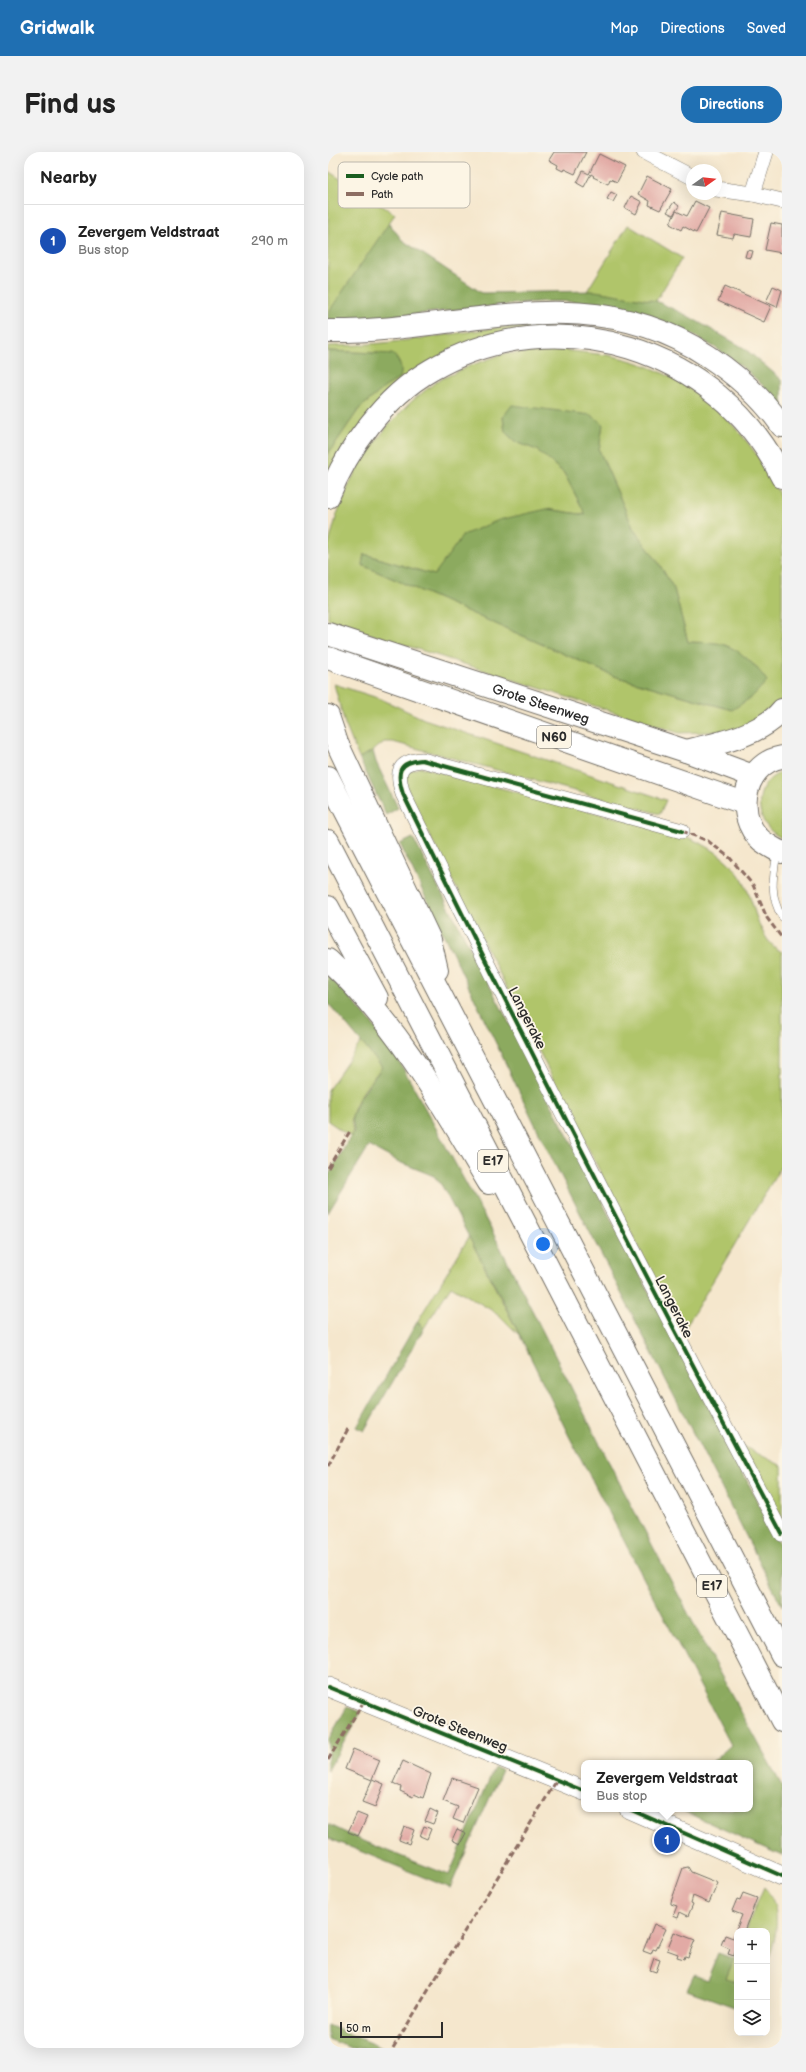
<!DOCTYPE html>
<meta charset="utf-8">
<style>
body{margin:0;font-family:"Balsamiq Sans",sans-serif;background:#f2f2f2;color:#222}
.controls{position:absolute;right:12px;bottom:12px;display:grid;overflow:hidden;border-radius:8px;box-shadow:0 4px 16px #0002}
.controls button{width:36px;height:36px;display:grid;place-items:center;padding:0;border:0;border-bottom:1px solid #e0e0e0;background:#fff;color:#222;font:20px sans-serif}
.compass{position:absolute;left:358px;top:12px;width:36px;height:36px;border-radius:50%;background:#fff;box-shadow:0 4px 16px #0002;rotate:75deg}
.scale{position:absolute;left:12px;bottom:10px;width:103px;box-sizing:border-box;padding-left:4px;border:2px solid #2b2b2b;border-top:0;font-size:11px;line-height:14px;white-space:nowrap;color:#2b2b2b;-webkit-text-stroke:3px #fcf5e5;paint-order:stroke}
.you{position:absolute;left:215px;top:1092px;width:14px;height:14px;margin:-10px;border:3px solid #fff;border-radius:50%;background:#1a73e8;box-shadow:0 0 0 6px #1a73e833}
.badge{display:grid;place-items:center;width:26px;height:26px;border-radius:50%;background:#1f6fb2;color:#fff;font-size:13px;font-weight:700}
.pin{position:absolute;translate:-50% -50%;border:2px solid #fff;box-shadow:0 1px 4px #0006}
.popup{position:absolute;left:253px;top:1608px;width:172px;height:52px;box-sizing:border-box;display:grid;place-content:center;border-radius:8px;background:#fff;filter:drop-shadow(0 1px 3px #0005);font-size:13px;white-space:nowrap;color:#767676}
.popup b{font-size:15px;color:#222}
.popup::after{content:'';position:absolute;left:50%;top:100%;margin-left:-8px;border:8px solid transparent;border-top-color:#fff}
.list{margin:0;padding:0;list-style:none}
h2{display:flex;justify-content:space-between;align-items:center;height:52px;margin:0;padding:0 16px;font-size:17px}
h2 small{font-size:13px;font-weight:400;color:#767676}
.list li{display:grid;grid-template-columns:26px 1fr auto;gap:12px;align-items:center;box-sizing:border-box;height:72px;padding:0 16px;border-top:1px solid #e0e0e0}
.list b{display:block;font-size:15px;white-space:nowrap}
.list p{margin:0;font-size:13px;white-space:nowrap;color:#767676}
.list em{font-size:13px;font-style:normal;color:#767676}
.icon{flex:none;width:22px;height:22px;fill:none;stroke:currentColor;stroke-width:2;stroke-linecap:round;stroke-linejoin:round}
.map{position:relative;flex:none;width:454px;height:1896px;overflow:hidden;border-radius:16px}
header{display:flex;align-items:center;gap:24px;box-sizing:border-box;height:56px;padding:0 20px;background:#1f6fb2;color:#fff}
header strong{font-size:19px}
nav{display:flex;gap:22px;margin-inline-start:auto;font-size:14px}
.intro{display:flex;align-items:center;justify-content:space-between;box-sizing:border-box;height:96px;padding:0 24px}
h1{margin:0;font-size:28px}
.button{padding:10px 18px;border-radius:16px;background:#1f6fb2;color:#fff;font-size:14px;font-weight:700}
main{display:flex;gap:24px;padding:0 24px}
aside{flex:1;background:#fff;border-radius:16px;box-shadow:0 4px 16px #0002}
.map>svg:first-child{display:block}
.green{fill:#b0c56a;stroke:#6e784a;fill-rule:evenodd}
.forest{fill:#8caa5e;stroke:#5c6a44}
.building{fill:#e2aaa5}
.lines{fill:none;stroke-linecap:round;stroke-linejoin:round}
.service-casing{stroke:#726d64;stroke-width:8}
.minor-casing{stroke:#726d64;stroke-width:16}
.tertiary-casing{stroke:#726d64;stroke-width:20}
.trunk-casing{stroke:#726d64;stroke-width:24}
.motorway-casing{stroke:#726d64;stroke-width:24}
.service{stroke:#fff;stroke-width:7}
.minor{stroke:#fff;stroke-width:15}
.tertiary{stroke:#fff;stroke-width:19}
.trunk{stroke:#fff;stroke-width:22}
.motorway{stroke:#fff;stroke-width:22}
.quiet{stroke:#8d6e63;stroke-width:3;stroke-dasharray:6 3;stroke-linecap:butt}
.cycleway-casing{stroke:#fcf5e5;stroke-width:6}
.cycleway{stroke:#1b5e20;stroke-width:4}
.labels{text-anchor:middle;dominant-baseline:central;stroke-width:3.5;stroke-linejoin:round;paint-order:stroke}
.shield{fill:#fcf5e5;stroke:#6a6863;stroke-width:1}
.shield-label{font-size:13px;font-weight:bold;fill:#2b2b2b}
.street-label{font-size:14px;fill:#2b2b2b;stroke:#fcf5e5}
.key{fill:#fcf5e5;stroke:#bdb8ad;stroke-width:1}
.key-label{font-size:11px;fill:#2b2b2b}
</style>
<header>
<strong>Gridwalk</strong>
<nav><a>Map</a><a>Directions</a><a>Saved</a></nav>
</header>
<div class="intro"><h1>Find us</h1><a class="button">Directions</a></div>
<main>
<aside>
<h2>Nearby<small></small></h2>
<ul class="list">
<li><span class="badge" style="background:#1a4fb4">1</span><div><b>Zevergem Veldstraat</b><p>Bus stop</p></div><em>290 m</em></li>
</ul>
</aside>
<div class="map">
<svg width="454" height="1896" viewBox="0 0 454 1896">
<rect width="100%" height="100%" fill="#fcf5e5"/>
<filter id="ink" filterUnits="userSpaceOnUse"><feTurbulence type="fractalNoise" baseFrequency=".025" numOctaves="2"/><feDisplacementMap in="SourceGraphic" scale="8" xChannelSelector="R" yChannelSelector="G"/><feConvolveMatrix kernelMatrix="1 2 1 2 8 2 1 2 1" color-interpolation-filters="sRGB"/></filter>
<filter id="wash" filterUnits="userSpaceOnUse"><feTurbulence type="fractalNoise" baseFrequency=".012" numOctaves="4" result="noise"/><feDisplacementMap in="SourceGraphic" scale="16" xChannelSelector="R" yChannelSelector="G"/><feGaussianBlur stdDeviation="0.9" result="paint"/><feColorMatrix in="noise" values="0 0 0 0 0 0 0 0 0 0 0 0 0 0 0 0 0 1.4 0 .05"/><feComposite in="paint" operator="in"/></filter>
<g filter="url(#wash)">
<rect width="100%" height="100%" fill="#f5e7cd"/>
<!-- green -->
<g class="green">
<path d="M0,19L67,62L2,161H0Z"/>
<path d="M300,73L354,106L328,149L259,139Z"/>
<path d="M220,171V177L126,197L0,324V302L31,257L57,235L72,226L53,201L0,199V194C74,194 146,175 220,171Z"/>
<path d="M234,198C249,200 264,201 279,203C359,217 423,276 454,349V547L432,567L404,579L351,581L5,470L0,467V395L9,362L23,328L37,304L61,272L84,249L109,229L144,213L175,202ZM175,265L275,272L271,298L306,378L330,410L346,437L360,490C399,491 400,492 430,516L404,558L286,524L34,413L36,402L106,423L219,357L258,363L236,321L209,298L188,290L177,280Z"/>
<path d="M6,532L53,547L96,567L338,648L332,662L65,590H56L45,599L31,606L17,572Z"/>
<path d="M93,615C152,631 211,646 269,661C306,670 365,680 394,705C403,712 412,722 417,733C428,755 429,787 454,800V1013L354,1181L81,643L77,628L81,619Z"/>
<path d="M454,620V686C425,674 423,631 454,620Z"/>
<path d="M33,890L54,915C43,929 28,945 24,964C22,972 27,977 23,985L0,969V938Z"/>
<path d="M141,1085L192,1184L170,1162L123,1134L96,1176L89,1170Z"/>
<path d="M411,1292L454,1314V1370Z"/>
<path d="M436,1735C454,1753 450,1784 439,1811V1779H417Z"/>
<path d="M409,1799V1830L398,1826Z"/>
</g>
<!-- forest -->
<g class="forest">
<path d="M61,71L74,88L154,141L267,139L328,149L358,163L416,196L454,228V255C403,191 325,156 244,150C219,148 193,151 168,154C112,158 57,168 0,170V161Z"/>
<path d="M0,199L65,202C72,210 75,216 72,226L57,235L31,257L0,302Z"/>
<path d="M184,253L263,263L275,272L271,298L306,378L330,410L346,437L360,490C369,491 379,490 388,491C408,493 428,513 439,529L424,545L404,558L286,524L34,413L36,402L106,423L135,383L171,368L219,357L258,363L236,321L209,298L188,290L177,280L175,265Z"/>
<path d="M45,599L48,610L70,656L58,663L31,606Z"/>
<path d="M85,686L454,1396V1454L216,991L72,692Z"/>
<path d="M0,823L19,842L46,874L69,905L163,1077L290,1328L390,1518L454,1634V1704L351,1657H422V1611H383L403,1593L241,1284L175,1149L114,1034L106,1024L71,1010L41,994L0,1061V1024L26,979L24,964L31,947L54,915L0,851Z"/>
<path d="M89,1170L96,1176L36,1279L29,1275Z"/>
<path d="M19,1555L33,1560L0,1618V1588Z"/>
<path d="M166,1616L174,1618L122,1736L0,1686V1672C39,1692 80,1707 121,1723Z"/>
<path d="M390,1801L406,1807L398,1826L409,1830V1856L359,1838L366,1823L379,1828Z"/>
<path d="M0,1873L54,1896H23L0,1887Z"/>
</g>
<g id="blocks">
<!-- building -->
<g class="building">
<path d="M226,0H258L247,22L236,17L235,19L229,16L230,13L221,8Z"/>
<path d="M271,2L297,15L289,30L282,27L280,32L265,25L266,24L263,22L256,35L249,31L255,19L261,22Z"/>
<path d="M319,24L344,37L332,58L321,53L322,49L310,42Z"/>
<path d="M283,40L289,43L285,50L279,47Z"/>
<path d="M303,44L314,50L308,62L297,56Z"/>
<path d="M367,49L381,56L368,81L355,74L353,78L342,72L348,59L359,64Z"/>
<path d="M346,50L351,54L345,63L339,60Z"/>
<path d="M394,61L426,67L423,85L406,82L405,86L389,83Z"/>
<path d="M443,71L454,73V101L437,98Z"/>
<path d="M419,98L425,99L423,106L417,105Z"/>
<path d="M397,134L443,154L436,170L390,149Z"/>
<path d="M445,134L454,138L449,155L438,150Z"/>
<path d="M25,1597L52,1608L44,1627L56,1632L47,1655L34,1650L44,1628L17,1617Z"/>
<path d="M75,1609L103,1622L95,1646L86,1642L85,1645L72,1639L73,1635L65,1631Z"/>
<path d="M124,1626L150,1635L135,1671L125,1667L130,1655L115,1649Z"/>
<path d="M102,1657L110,1661L105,1672L97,1669Z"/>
<path d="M29,1661L39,1665L30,1684L20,1680Z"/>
<path d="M76,1674L86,1678L81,1692L71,1688Z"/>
<path d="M96,1674L103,1677L99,1687L92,1684Z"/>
<path d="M129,1677L138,1681L132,1692L124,1688Z"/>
<path d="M360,1715L363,1720L390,1731L381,1751L365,1744L363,1751L365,1752L360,1764L352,1760L350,1766L345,1764L349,1754L343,1752V1750L355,1716Z"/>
<path d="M415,1741L429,1746L416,1779H409V1796L406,1804L400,1802L402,1797L393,1793L397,1783L405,1786L414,1763L404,1759L409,1747L412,1748Z"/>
<path d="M326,1772L338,1777L328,1798L325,1797L323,1802L315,1799Z"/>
<path d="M346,1780L367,1788L360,1805L357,1804L356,1807L349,1805L350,1802L339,1798Z"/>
<path d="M326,1806L332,1808L328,1820L322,1818Z"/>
</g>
</g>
</g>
<g filter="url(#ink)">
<use href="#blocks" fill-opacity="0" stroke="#726d64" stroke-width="1"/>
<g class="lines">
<!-- service casing -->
<g class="service-casing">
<path id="service" d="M449,701C445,724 441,744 454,765"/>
</g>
<!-- minor casing -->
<g class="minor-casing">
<g id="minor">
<path d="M316,0L364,25"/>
<path d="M388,37L425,42L454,49"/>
<path d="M425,42L438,0"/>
<path d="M354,679L94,608C70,610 68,620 75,642C197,891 324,1137 454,1382"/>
</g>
</g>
<!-- tertiary casing -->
<g class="tertiary-casing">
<g id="tertiary">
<path d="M0,1535L256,1639"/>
<path d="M301,1657L454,1724"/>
</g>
</g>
<!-- trunk casing -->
<g class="trunk-casing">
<g id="trunk">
<path id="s1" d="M0,482L358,599L425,624"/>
<path d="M0,506L416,651"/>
<path d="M454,605C412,612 405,673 440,693C445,696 449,699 454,700"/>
</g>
</g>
<!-- motorway casing -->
<g class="motorway-casing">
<g id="motorway">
<path d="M0,179C132,181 258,123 380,204C410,224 434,245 454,274"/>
<path d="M0,345C20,296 56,245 103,218C228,145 391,196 454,325"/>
<path d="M0,564L9,591L102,788L109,818"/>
<path d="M358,599C388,592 434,583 454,558"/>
<path d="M0,625L454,1503"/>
<path d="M0,689L454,1569"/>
<path d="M0,755L49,846"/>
<path d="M0,808C69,871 114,952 161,1031"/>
</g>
</g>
<!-- service -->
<use href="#service" class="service"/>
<!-- minor -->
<use href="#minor" class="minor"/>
<!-- tertiary -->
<use href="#tertiary" class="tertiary"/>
<!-- trunk -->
<use href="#trunk" class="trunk"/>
<!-- motorway -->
<use href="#motorway" class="motorway"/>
<!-- quiet -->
<g class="quiet">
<path d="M354,679L380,689L402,706L425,733L439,766L454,786"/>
<path d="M0,1016L22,979"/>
<path d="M0,1314L21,1275"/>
<path d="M0,1608L36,1549"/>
<path d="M65,1896L229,1628"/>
</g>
<!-- cycleway casing -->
<g class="cycleway-casing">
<g id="cycleway">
<path d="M354,679L94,608C70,610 68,620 75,642C197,891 324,1137 454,1382"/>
<path d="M0,1535L256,1639"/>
<path d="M301,1657L454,1724"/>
</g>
</g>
<!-- cycleway -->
<use href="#cycleway" class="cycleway"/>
</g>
</g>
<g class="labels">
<!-- shield labels -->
<g class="shield">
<rect x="209" y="574" width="34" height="22" rx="3"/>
<rect x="150" y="998" width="30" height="22" rx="3"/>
<rect x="369" y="1423" width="30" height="22" rx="3"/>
</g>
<g class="shield-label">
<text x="226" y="585">N60</text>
<text x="165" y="1009">E17</text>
<text x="384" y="1434">E17</text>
</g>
<!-- street labels -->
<g class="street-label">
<text stroke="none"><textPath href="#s1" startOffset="224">Grote Steenweg</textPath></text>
<text transform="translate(199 866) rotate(63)">Langerake</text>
<text transform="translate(346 1155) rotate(63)">Langerake</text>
<text transform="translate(132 1577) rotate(22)">Grote Steenweg</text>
</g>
</g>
<!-- legend -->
<rect x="10" y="10" width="132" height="46" rx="6" class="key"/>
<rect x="18" y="22" width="18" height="4" fill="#1b5e20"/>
<rect x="18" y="40" width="18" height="4" fill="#8d6e63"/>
<g class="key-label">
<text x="43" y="28">Cycle path</text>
<text x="43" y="46">Path</text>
</g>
</svg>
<div class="controls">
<button>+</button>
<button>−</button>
<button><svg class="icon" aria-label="layers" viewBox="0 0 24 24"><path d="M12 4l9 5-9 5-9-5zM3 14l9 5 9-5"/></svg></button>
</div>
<svg class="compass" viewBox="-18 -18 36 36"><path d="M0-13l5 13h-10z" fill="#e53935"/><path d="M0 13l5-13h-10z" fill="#767676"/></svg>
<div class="scale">50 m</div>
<div class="you"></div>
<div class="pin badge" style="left:339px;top:1688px;background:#1a4fb4">1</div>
<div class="popup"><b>Zevergem Veldstraat</b>Bus stop</div>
</div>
</main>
